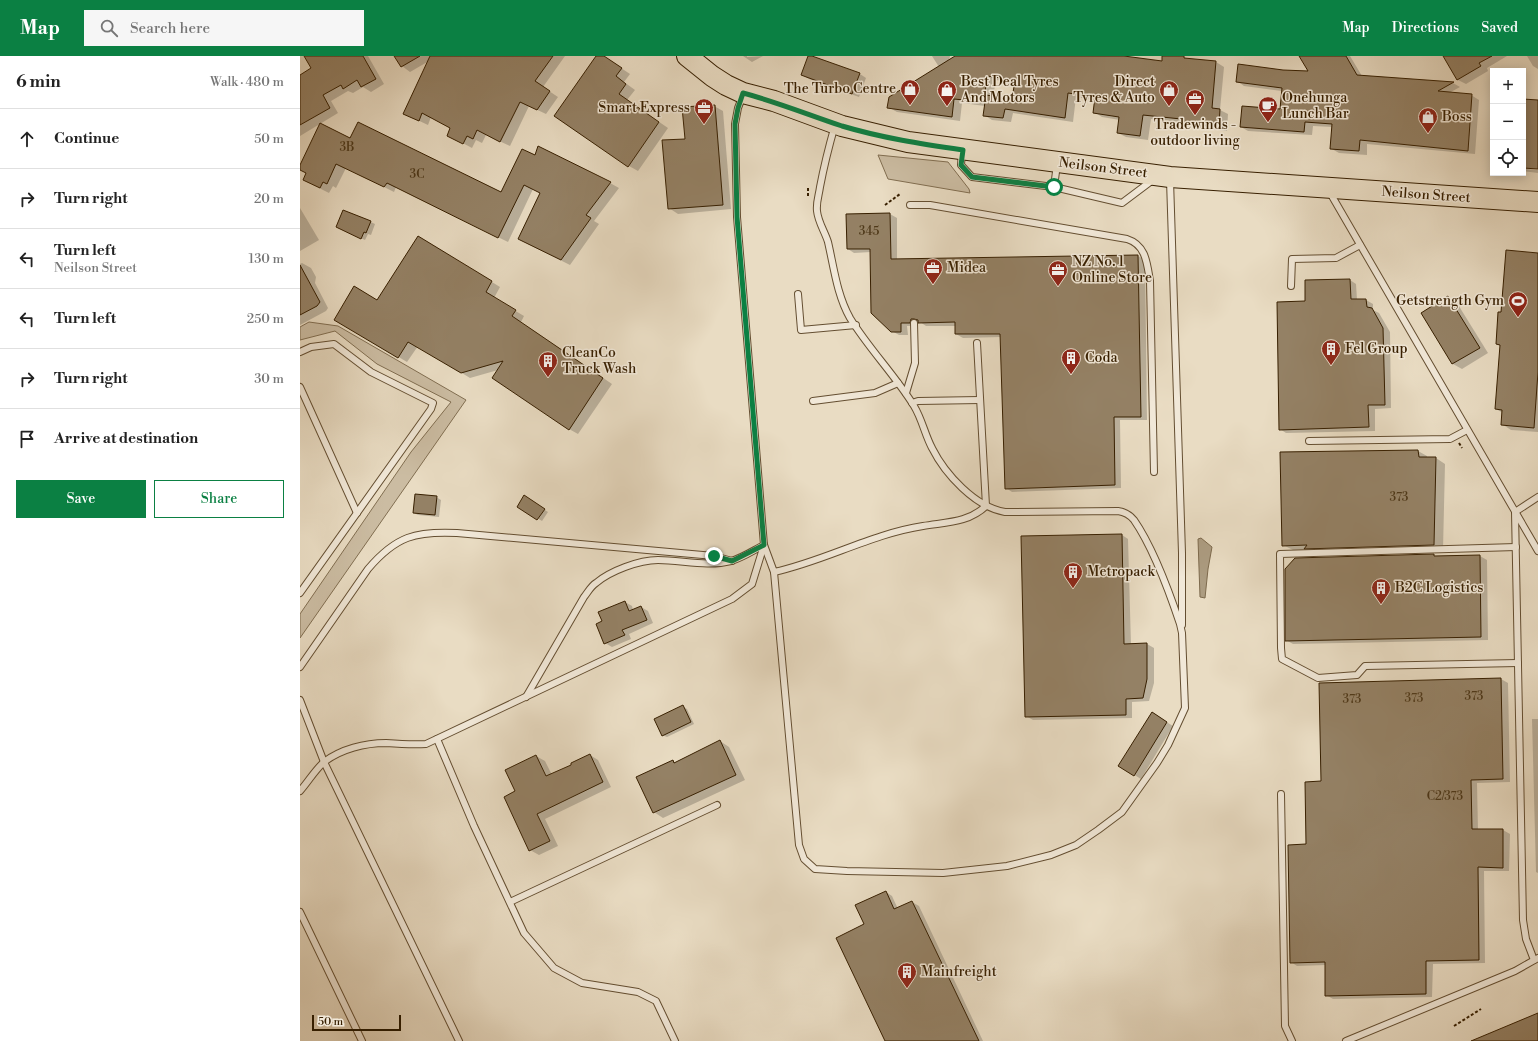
<!DOCTYPE html>
<meta charset="utf-8">
<style>
body{margin:0;font-family:"Libre Bodoni",serif;background:#f6f6f6;color:#222}
.controls{position:absolute;right:12px;top:12px;display:grid;overflow:hidden;border-radius:0px;box-shadow:0 2px 10px #0003}
.controls button{width:36px;height:36px;display:grid;place-items:center;padding:0;border:0;border-bottom:1px solid #e0e0e0;background:#fff;color:#222;font:20px sans-serif}
.scale{position:absolute;left:12px;bottom:10px;width:89px;box-sizing:border-box;padding-left:4px;border:2px solid #371f00;border-top:0;font-size:11px;line-height:14px;white-space:nowrap;color:#371f00;-webkit-text-stroke:3px #f1e8d8;paint-order:stroke}
.stop{position:absolute;width:12px;height:12px;margin:-9px;border:3px solid #0b8043;border-radius:50%;background:#fff}
.stop.end{background:#0b8043;border-color:#fff;box-shadow:0 1px 4px #0008}
.list{margin:0;padding:0;list-style:none}
h2{display:flex;justify-content:space-between;align-items:center;height:52px;margin:0;padding:0 16px;font-size:17px}
h2 small{font-size:13px;font-weight:400;color:#767676}
.list li{display:grid;grid-template-columns:26px 1fr auto;gap:12px;align-items:center;box-sizing:border-box;height:60px;padding:0 16px;border-top:1px solid #e0e0e0}
.list b{display:block;font-size:15px;white-space:nowrap}
.list p{margin:0;font-size:13px;white-space:nowrap;color:#767676}
.list em{font-size:13px;font-style:normal;color:#767676}
.actions{display:flex;gap:8px;padding:12px 16px}
.actions a{flex:1;padding:9px 0;border:1px solid #0b8043;border-radius:0px;text-align:center;font-size:14px;color:#0b8043}
.actions .main{background:#0b8043;color:#fff}
.icon{flex:none;width:22px;height:22px;fill:none;stroke:currentColor;stroke-width:2;stroke-linecap:round;stroke-linejoin:round}
.map{position:relative;flex:none;width:1238px;height:985px;overflow:hidden}
header{display:flex;align-items:center;gap:24px;box-sizing:border-box;height:56px;padding:0 20px;background:#0b8043;color:#fff}
header strong{font-size:19px}
nav{display:flex;gap:22px;margin-inline-start:auto;font-size:14px}
.search{width:280px;height:36px;background:#f6f6f6;display:flex;align-items:center;gap:10px;box-sizing:border-box;padding:0 14px;border-radius:0px;color:#767676;font-size:15px}
main{display:flex}
aside{flex:1;background:#fff}
.map>svg:first-child{display:block}
.green{fill:#cbbca2;stroke:#816e51}
.water{fill:#ac9c81;stroke:#7d6a4d}
.shadow{fill:#0003;fill-rule:evenodd}
.building{fill:#948165;stroke:#371f00}
.lines{fill:none;stroke-linecap:round;stroke-linejoin:round}
.service-casing{stroke:#644e31;stroke-width:8}
.primary-casing{stroke:#371f00;stroke-width:22}
.path{stroke:#371f00;stroke-width:2;stroke-dasharray:3 2;stroke-linecap:butt}
.service{stroke:#f1e8d8;stroke-width:6}
.primary{stroke:#e9dcc3;stroke-width:20}
.route{stroke:#0b8043;stroke-width:5}
.labels{text-anchor:middle;dominant-baseline:central;stroke-width:3;stroke-linejoin:round;paint-order:stroke}
.number-label{font-size:12px;fill:#4e3819}
.poi-label{font-size:14px;fill:#371f00;stroke:#f1e8d8;text-anchor:start}
.street-label{font-size:14px;fill:#371f00;stroke:#f1e8d8}
</style>
<header>
<strong>Map</strong>
<div class="search"><svg class="icon" aria-label="search" viewBox="0 0 24 24"><circle cx="10" cy="10" r="6"/><path d="M15 15l6 6"/></svg>Search here</div>
<nav><a>Map</a><a>Directions</a><a>Saved</a></nav>
</header>
<main>
<aside>
<h2>6 min<small>Walk · 480 m</small></h2>
<ul class="list">
<li><svg class="icon" aria-label="ahead" viewBox="0 0 24 24"><path d="M12 20V5M6 11l6-6 6 6"/></svg><div><b>Continue</b></div><em>50 m</em></li>
<li><svg class="icon" aria-label="right" viewBox="0 0 24 24"><path d="M7 20v-9h11M14 6l5 5-5 5"/></svg><div><b>Turn right</b></div><em>20 m</em></li>
<li><svg class="icon" aria-label="left" viewBox="0 0 24 24"><path d="M17 20v-9H6M10 6l-5 5 5 5"/></svg><div><b>Turn left</b><p>Neilson Street</p></div><em>130 m</em></li>
<li><svg class="icon" aria-label="left" viewBox="0 0 24 24"><path d="M17 20v-9H6M10 6l-5 5 5 5"/></svg><div><b>Turn left</b></div><em>250 m</em></li>
<li><svg class="icon" aria-label="right" viewBox="0 0 24 24"><path d="M7 20v-9h11M14 6l5 5-5 5"/></svg><div><b>Turn right</b></div><em>30 m</em></li>
<li><svg class="icon" aria-label="arrive" viewBox="0 0 24 24"><path d="M6 21V4h12l-3 4 3 4H6"/></svg><div><b>Arrive at destination</b></div></li>
</ul>
<div class="actions"><a class="main">Save</a><a>Share</a></div>
</aside>
<div class="map">
<svg width="1238" height="985" viewBox="0 0 1238 985">
<rect width="100%" height="100%" fill="#e9dcc3"/>
<filter id="stains"><feTurbulence type="fractalNoise" baseFrequency=".005" numOctaves="4"/><feColorMatrix values="0 0 0 0 .2 0 0 0 0 .09 0 0 0 0 .02 0 0 0 .5 -.17"/></filter>
<radialGradient id="worn" r=".72"><stop offset=".6" stop-color="#630" stop-opacity="0"/><stop offset="1" stop-color="#630" stop-opacity=".3"/></radialGradient>
<!-- green -->
<g class="green">
<path d="M578,99L648,106L669,133L670,137L588,123Z"/>
<path d="M9,266L38,270L166,344L0,582V558L111,396L151,346L77,308L35,275L0,284V271Z"/>
</g>
<!-- water -->
<path class="water" d="M901,482L912,491L908,513L905,542L900,541L898,483Z"/>
<!-- shadow -->
<g class="shadow">
<path d="M8,0H68L84,28L71,36L63,31L53,37L48,35L31,45L38,57L0,80V20L12,13Z"/>
<path d="M96,0H265L243,31L258,41L246,58L229,50L210,90L186,79L182,87L176,84L172,92L157,84L152,72L131,61L128,69L113,62L129,5L110,16L102,10Z"/>
<path d="M297,0H303L330,18L324,26L335,34L327,44L368,72L338,115L329,110Z"/>
<path d="M443,0H447V1L463,0L452,6Z"/>
<path d="M509,0L560,18L566,22L559,41L509,23L502,19Z"/>
<path d="M632,0H650L649,5L657,0H816L862,6L863,0H877L884,1L888,3L916,6L924,11L920,54L928,58L927,75L890,71L882,66L851,63L848,84L826,81L818,77L820,64L802,61L794,56L795,44L776,41L773,66L713,57L711,66L692,64L684,59L685,50L662,47L660,65L597,56L588,51L639,11ZM696,24L715,27L713,44L693,41Z"/>
<path d="M1001,0H1050L1062,20L1153,27L1160,31L1149,37L1171,39L1179,44L1175,98L1067,88V99L1039,97L1032,93L1033,71L1013,70L1012,79L948,75L941,71L981,54L982,35L944,30L937,25L983,15L1010,16Z"/>
<path d="M1145,0H1207L1187,12L1188,15L1166,28L1158,24Z"/>
<path d="M1227,0H1238V13L1233,10Z"/>
<path d="M414,50L423,55L431,153L378,158L369,152L386,84Z"/>
<path d="M51,83L201,138L235,100L310,127L319,132L294,165L299,168L270,209L228,188L241,137L233,133L208,186L96,131L94,136L46,112L36,132L33,130L29,137L13,129L7,118L0,113V111Z"/>
<path d="M1223,113L1238,114V117L1223,115Z"/>
<path d="M0,152L19,184L0,195Z"/>
<path d="M51,157L75,168L71,179L68,178L65,184L41,173Z"/>
<path d="M590,158L597,162V204L838,200L845,204L847,364H820L821,432L712,436L706,432L701,281L663,282L656,278V270H626L620,266L616,270H607L608,279H599L592,275L571,196L554,197L548,193L547,159Z"/>
<path d="M127,186L200,231L194,242L224,260L221,266L312,328L278,378L269,373L198,314L170,322L118,290L107,306L35,263L78,245Z"/>
<path d="M1238,198V376L1211,374L1202,368L1203,357L1196,353L1201,290L1197,288L1202,257Z"/>
<path d="M2,207L11,212L16,221L15,227L28,252L26,255L0,269V208Z"/>
<path d="M1050,224L1056,228L1057,244H1066L1073,248V254L1079,257L1090,276L1091,352L1075,353V375L986,377L980,373Z"/>
<path d="M1148,241L1157,247L1188,297L1162,313L1153,308L1122,257Z"/>
<path d="M1118,395L1127,400V402H1136L1145,408L1143,494L1014,497L1008,494H993L983,489Z"/>
<path d="M136,441L141,444L139,461L118,459L114,457Z"/>
<path d="M224,441L248,456L242,465L218,450Z"/>
<path d="M822,479L828,483L831,589L847,588L854,592V627L849,645L832,646V662L733,664L726,660Z"/>
<path d="M1133,499L1137,501L1180,500L1187,504L1188,584L993,588L986,584Z"/>
<path d="M325,546L332,550L333,554L341,551L348,555L353,567L329,578L331,583L312,591L305,587Z"/>
<path d="M1201,623L1208,627L1210,726L1177,727L1178,774H1203L1210,778L1209,815H1184L1185,907L1133,908L1132,941L1033,943L1026,939V909L997,910L991,906L1007,789L1022,726Z"/>
<path d="M383,651L387,653L394,668L367,681L362,679Z"/>
<path d="M853,658L873,670L841,723L820,710Z"/>
<path d="M1232,663H1238V817L1236,816Z"/>
<path d="M420,685L429,691L445,724L363,762L354,756L373,705L376,707Z"/>
<path d="M290,699L298,704L311,731L245,763L258,790L239,799L230,794L216,736L236,700L245,705L252,719Z"/>
<path d="M586,836L592,840L598,853L612,846L619,850L683,985H586L565,868Z"/>
</g>
<!-- building -->
<g class="building">
<path d="M4,0H63L76,23L61,31L57,24L43,33L41,29L23,39L30,52L0,69V19L11,12Z"/>
<path d="M94,0H120L101,11Z"/>
<path d="M130,0H253L235,25L250,35L237,54L220,46L200,86L177,74L173,83L167,80L163,88L147,80L150,72L122,57L119,65L103,58Z"/>
<path d="M296,0H304L322,12L316,20L326,28L319,38L359,66L328,111L254,60Z"/>
<path d="M508,0H512L560,17L552,38L501,19Z"/>
<path d="M655,0H824L862,5V0H884V2L916,5L912,52L920,53L919,71L881,67V63L843,59L840,80L817,77L819,61L793,57L795,41L768,37L765,62L705,53L703,62L683,60L686,39L712,43L715,24L687,20L684,46L654,43L652,61L587,52L589,41Z"/>
<path d="M999,0H1046L1057,19L1154,26L1138,35L1172,38L1168,95L1060,84L1059,95L1030,93L1032,68L1005,66L1004,76L940,71L942,50L980,53L982,32L936,26L938,8L983,14L1008,15Z"/>
<path d="M1143,0H1192L1179,7L1181,10L1157,24Z"/>
<path d="M1223,43L1238,44V113L1223,112Z"/>
<path d="M415,49L423,149L368,153L362,84L385,83L382,51Z"/>
<path d="M58,66L201,136L222,93L235,99L238,90L311,126L286,159L291,162L261,204L218,183L240,137L224,129L198,182L87,127L84,131L36,108L27,128L23,126L20,132L3,124L6,117L0,114V109L20,67L50,82Z"/>
<path d="M43,154L71,165L66,177L64,176L61,183L36,171Z"/>
<path d="M590,157L591,203L838,199L841,361H814L815,429L705,433L700,278H655V266L618,267V264L614,263H611L610,267H601V276H591L571,257L570,193H547L546,158Z"/>
<path d="M118,180L192,225L186,236L216,254L212,260L303,322L269,374L192,322L203,305L161,317L108,286L98,302L34,264L54,230L77,244Z"/>
<path d="M1206,194L1238,197V316L1234,372L1201,369L1202,354L1195,353L1200,289L1196,288L1198,256H1201Z"/>
<path d="M0,209L20,246L17,250L0,259Z"/>
<path d="M1050,223L1051,243H1066L1067,251L1072,252L1083,272L1085,349H1068L1069,371L979,374L977,246L1005,245V224Z"/>
<path d="M1148,240L1180,292L1152,308L1121,257Z"/>
<path d="M1118,394L1119,401H1136L1134,489L1004,493L1007,489L982,490L980,396Z"/>
<path d="M115,438L137,440L135,459L113,457Z"/>
<path d="M224,439L245,453L237,464L217,451Z"/>
<path d="M822,478L824,588L847,587V623L843,642L826,643V659L725,661L721,480Z"/>
<path d="M1134,498V500L1180,499L1181,581L985,585V513L995,502Z"/>
<path d="M325,545L329,555L341,550L347,564L322,574L325,579L304,588L296,568L302,565L298,556Z"/>
<path d="M1201,622L1203,723L1171,724L1172,773H1203V812L1178,811L1179,904L1126,905V938L1025,940V906L990,907L988,789L1006,788L1005,726L1021,725L1019,627Z"/>
<path d="M383,649L391,666L362,680L354,663Z"/>
<path d="M852,656L867,666L834,720L818,710Z"/>
<path d="M420,684L436,719L353,757L336,721L373,704L374,707Z"/>
<path d="M290,698L303,726L237,758L250,785L229,795L204,741L215,735L205,714L236,699L246,720L271,709V707Z"/>
<path d="M586,835L594,853L612,845L679,985H585L536,882L564,868L555,849Z"/>
<path d="M1238,957V985H1171Z"/>
</g>
<g class="lines">
<!-- service casing -->
<g class="service-casing">
<g id="service">
<path d="M443,39L438,52L435,68L437,161L464,489L474,516L499,789L504,803L515,813L547,815L643,817L707,810L751,799L776,789L798,774L822,756L857,707L868,689L885,652L882,577L880,568C870,538 852,490 834,464C830,459 825,456 818,455L705,456C675,451 645,418 632,392C625,379 622,363 614,350C595,319 569,293 550,262C537,239 534,212 528,186C525,176 518,166 517,155C516,146 519,139 520,131C524,110 529,90 535,69"/>
<path d="M662,95L661,109L672,121L754,131"/>
<path d="M757,108L754,131L822,147L854,123"/>
<path d="M870,124L882,497V569"/>
<path d="M1029,135L1238,495"/>
<path d="M610,149H630L827,183C846,189 847,207 850,225L854,416"/>
<path d="M991,230L992,203L1036,202L1060,189"/>
<path d="M498,238L501,274L556,269"/>
<path d="M0,296L11,291L34,288L71,316L133,347L131,353L0,537"/>
<path d="M0,331L57,457"/>
<path d="M606,337L615,307L614,267"/>
<path d="M513,345L575,337L598,327"/>
<path d="M612,347L618,345L680,344"/>
<path d="M1009,385L1150,383L1167,374"/>
<path d="M1216,491L980,498L981,592L982,603L1018,622L1057,619L1065,610L1218,607"/>
<path d="M474,516C525,505 571,478 623,470C646,466 668,467 686,450L677,287"/>
<path d="M0,611L68,513C96,480 116,475 157,477L414,500L432,505"/>
<path d="M226,641L284,541C288,536 291,530 296,527C310,515 339,504 358,504C382,504 407,511 431,505C442,502 454,494 464,489"/>
<path d="M0,644L24,706L159,985"/>
<path d="M137,683L174,770L224,877L254,912L282,927L338,936L356,945L375,985"/>
<path d="M0,735C8,726 15,714 24,706C41,693 65,687 86,687C99,688 112,689 126,688L432,543L452,528L464,489"/>
<path d="M981,738L985,970L992,985"/>
<path d="M210,846L417,749"/>
<path d="M0,856L62,985"/>
<path d="M1234,904L1226,883L1223,864L1215,456L1238,441"/>
<path d="M1046,985L1215,915L1238,902"/>
</g>
</g>
<!-- primary casing -->
<g class="primary-casing">
<path id="primary" d="M387,0L412,20L426,29L443,37L474,45L542,70L608,86L870,121L1238,146"/>
</g>
<!-- path -->
<g class="path">
<path d="M508,132V141"/>
<path d="M585,149L600,138"/>
<path d="M1159,387L1162,392"/>
<path d="M1154,970L1181,953"/>
</g>
<!-- service -->
<use href="#service" class="service"/>
<!-- primary -->
<use href="#primary" class="primary"/>
</g>
<g class="lines">
<!-- route -->
<path class="route" d="M414,500L432,505L464,489L437,161L435,68L438,52L443,37C477,46 509,59 542,70C582,82 622,88 663,94L661,109L672,121L754,131"/>
</g>
<!-- icons -->
<defs>
<g id="shop-pin" transform="scale(1)"><path d="M0 17L-7.5 6A9.5 9.5 0 1 1 7.5 6Z" fill="#8f2418" stroke="#f1e8d8"/><path d="M-5-2.5h2.3a2.7 3.5 0 0 1 5.4 0H5L5.5 6h-11ZM-1.5-2.5h3a1.5 2.3 0 0 0-3 0Z" fill="#fff"/></g>
<g id="office-pin" transform="scale(1)"><path d="M0 17L-7.5 6A9.5 9.5 0 1 1 7.5 6Z" fill="#8f2418" stroke="#f1e8d8"/><path d="M-6-3h4V-5.5h4V-3h4V5H-6ZM-1-4.5V-3h2v-1.5ZM-6 0V1H6V0Z" fill="#fff"/></g>
<g id="cafe-pin" transform="scale(1)"><path d="M0 17L-7.5 6A9.5 9.5 0 1 1 7.5 6Z" fill="#8f2418" stroke="#f1e8d8"/><path d="M-5.5-4.5H6V0H3Q3 3.5 0 3.5H-2.5Q-5.5 3.5-5.5 0ZM3-3.2v2h1.7v-2ZM-6 4.5H4V6H-6Z" fill="#fff"/></g>
<g id="stadium-pin" transform="scale(1)"><path d="M0 17L-7.5 6A9.5 9.5 0 1 1 7.5 6Z" fill="#8f2418" stroke="#f1e8d8"/><path d="M0-5a6.5 5 0 1 0 0 10a6.5 5 0 1 0 0-10ZM-3.5-1.8h7v3.6h-7Z" fill="#fff"/></g>
<g id="building-pin" transform="scale(1)"><path d="M0 17L-7.5 6A9.5 9.5 0 1 1 7.5 6Z" fill="#8f2418" stroke="#f1e8d8"/><path d="M-4-6H4V6H1V3H-1V6H-4ZM-2.5-4.3h1.7v1.8h-1.7ZM.8-4.3h1.7v1.8H.8ZM-2.5-1h1.7V.8h-1.7ZM.8-1h1.7V.8H.8Z" fill="#fff"/></g>
</defs>
<g fill-rule="evenodd">
<use href="#shop-pin" x="610" y="33"/>
<use href="#shop-pin" x="647" y="34"/>
<use href="#shop-pin" x="869" y="34"/>
<use href="#office-pin" x="895" y="43"/>
<use href="#cafe-pin" x="968" y="50"/>
<use href="#office-pin" x="404" y="52"/>
<use href="#shop-pin" x="1128" y="61"/>
<use href="#office-pin" x="633" y="212"/>
<use href="#office-pin" x="758" y="214"/>
<use href="#stadium-pin" x="1218" y="245"/>
<use href="#building-pin" x="1031" y="293"/>
<use href="#building-pin" x="771" y="302"/>
<use href="#building-pin" x="248" y="305"/>
<use href="#building-pin" x="773" y="516"/>
<use href="#building-pin" x="1081" y="532"/>
<use href="#building-pin" x="607" y="916"/>
</g>
<g class="labels">
<!-- number labels -->
<g class="number-label">
<text x="47" y="91">3B</text>
<text x="117" y="118">3C</text>
<text x="569" y="175">345</text>
<text x="1099" y="441">373</text>
<text x="1174" y="640">373</text>
<text x="1114" y="642">373</text>
<text x="1052" y="643">373</text>
<text x="1145" y="740">C2/373</text>
</g>
<!-- poi labels -->
<g class="poi-label">
<text x="661" y="26">Best Deal Tyres<tspan x="661" dy="16">And Motors</tspan></text>
<text x="855" y="26" text-anchor="end">Direct<tspan x="855" dy="16">Tyres &amp; Auto</tspan></text>
<text x="596" y="33" text-anchor="end">The Turbo Centre</text>
<text x="982" y="42">Onehunga<tspan x="982" dy="16">Lunch Bar</tspan></text>
<text x="390" y="52" text-anchor="end">Smart Express</text>
<text x="1142" y="61">Boss</text>
<text x="895" y="69" text-anchor="middle">Tradewinds -<tspan x="895" dy="16">outdoor living</tspan></text>
<text x="772" y="206">NZ No. 1<tspan x="772" dy="16">Online Store</tspan></text>
<text x="647" y="212">Midea</text>
<text x="1204" y="245" text-anchor="end">Getstrength Gym</text>
<text x="1045" y="293">Fel Group</text>
<text x="262" y="297">CleanCo<tspan x="262" dy="16">Truck Wash</tspan></text>
<text x="785" y="302">Coda</text>
<text x="787" y="516">Metropack</text>
<text x="1095" y="532">B2C Logistics</text>
<text x="621" y="916">Mainfreight</text>
</g>
<!-- street labels -->
<g class="street-label">
<text transform="translate(803 112) rotate(7)">Neilson Street</text>
<text transform="translate(1126 139) rotate(4)">Neilson Street</text>
</g>
</g>
<rect width="100%" height="100%" filter="url(#stains)"/>
<rect width="100%" height="100%" fill="url(#worn)"/>
</svg>
<div class="controls">
<button>+</button>
<button>−</button>
<button><svg class="icon" aria-label="locate" viewBox="0 0 24 24"><circle cx="12" cy="12" r="6"/><path d="M12 2v4M12 18v4M2 12h4M18 12h4"/></svg></button>
</div>
<div class="scale">50 m</div>
<div class="stop" style="left:754px;top:131px"></div>
<div class="stop end" style="left:414px;top:500px"></div>
</div>
</main>
